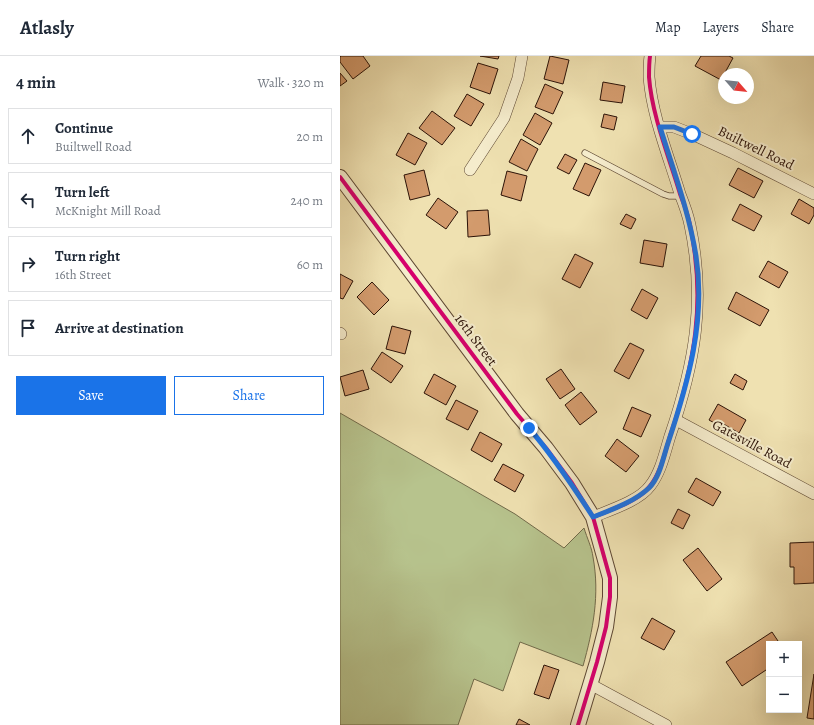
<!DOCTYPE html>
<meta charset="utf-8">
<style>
body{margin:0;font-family:Alegreya,serif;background:#f2f2f3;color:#1f2937}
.controls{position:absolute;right:12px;bottom:12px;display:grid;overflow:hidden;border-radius:0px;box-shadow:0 4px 16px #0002}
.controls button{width:36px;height:36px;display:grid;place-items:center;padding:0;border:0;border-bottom:1px solid #e0e1e3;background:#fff;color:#1f2937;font:20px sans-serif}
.compass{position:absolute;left:378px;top:12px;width:36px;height:36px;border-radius:50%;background:#fff;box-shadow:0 4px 16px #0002;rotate:118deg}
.stop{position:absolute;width:12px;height:12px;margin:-9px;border:3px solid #1a73e8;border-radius:50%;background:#fff}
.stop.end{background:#1a73e8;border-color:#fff;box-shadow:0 1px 4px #0008}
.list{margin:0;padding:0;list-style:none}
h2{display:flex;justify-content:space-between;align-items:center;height:52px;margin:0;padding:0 16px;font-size:17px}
h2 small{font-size:13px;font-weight:400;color:#747a83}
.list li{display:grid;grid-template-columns:26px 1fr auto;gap:12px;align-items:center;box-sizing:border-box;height:56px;margin:0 8px 8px;padding:0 8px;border:1px solid #e0e1e3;border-radius:0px}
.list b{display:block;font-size:15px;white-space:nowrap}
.list p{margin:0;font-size:13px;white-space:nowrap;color:#747a83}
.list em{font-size:13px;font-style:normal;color:#747a83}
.actions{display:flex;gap:8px;padding:12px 16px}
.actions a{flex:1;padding:9px 0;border:1px solid #1a73e8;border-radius:0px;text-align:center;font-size:14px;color:#1a73e8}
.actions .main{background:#1a73e8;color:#fff}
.icon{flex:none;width:22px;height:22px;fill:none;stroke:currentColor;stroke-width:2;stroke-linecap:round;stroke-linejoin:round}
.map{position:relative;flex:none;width:474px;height:669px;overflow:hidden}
header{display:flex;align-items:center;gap:24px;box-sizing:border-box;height:56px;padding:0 20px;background:#fff;border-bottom:1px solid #e0e1e3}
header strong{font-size:19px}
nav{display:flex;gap:22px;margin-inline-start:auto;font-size:14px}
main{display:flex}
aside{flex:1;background:#fff}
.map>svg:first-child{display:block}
.green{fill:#b7c38d;stroke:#716a4a}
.building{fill:#d39b6d;stroke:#2b1207}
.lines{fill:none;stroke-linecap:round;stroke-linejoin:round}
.service-casing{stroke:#5c4632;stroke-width:7}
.minor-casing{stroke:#5c4632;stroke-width:12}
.tertiary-casing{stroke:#5c4632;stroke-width:16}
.service{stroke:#f5eccc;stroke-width:5.5}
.minor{stroke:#f5eccc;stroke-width:11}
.tertiary{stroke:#f5eccc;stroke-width:14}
.cycleway-casing{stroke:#f5eccc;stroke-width:6}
.cycleway{stroke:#d6006c;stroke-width:4}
.route{stroke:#1a73e8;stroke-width:5}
.labels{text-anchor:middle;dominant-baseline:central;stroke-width:4;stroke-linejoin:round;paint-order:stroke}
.street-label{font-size:14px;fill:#2b1207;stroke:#f5eccc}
</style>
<header>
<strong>Atlasly</strong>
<nav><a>Map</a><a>Layers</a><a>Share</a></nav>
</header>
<main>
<aside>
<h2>4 min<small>Walk · 320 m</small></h2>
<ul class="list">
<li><svg class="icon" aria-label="ahead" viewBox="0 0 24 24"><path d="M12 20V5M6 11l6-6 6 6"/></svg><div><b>Continue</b><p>Builtwell Road</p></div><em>20 m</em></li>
<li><svg class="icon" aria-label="left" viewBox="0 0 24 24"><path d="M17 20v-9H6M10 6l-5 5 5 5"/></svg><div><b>Turn left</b><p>McKnight Mill Road</p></div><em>240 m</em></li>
<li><svg class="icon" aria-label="right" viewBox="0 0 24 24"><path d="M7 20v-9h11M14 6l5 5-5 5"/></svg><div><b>Turn right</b><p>16th Street</p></div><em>60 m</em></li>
<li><svg class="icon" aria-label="arrive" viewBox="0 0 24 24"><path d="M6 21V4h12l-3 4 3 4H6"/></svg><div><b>Arrive at destination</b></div></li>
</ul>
<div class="actions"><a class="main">Save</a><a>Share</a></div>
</aside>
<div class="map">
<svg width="474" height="669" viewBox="0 0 474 669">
<rect width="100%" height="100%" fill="#efe1b1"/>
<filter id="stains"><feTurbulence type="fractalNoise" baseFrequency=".005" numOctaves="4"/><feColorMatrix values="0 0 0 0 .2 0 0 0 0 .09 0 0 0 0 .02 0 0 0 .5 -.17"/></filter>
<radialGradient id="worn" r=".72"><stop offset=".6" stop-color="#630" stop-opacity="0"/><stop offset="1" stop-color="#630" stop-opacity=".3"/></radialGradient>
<!-- green -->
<path class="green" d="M0,357L175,458L224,492L244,472C247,482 252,492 253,501C260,539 253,574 243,610L180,586L163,635L134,623L118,669H0Z"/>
<!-- building -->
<g class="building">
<path d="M1,0H23L30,10L13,23L0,6V1Z"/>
<path d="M140,0H159L158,3Z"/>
<path d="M210,0L229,4L223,28L204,23Z"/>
<path d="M361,0H389L393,2L381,24L355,10Z"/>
<path d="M138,7L158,13L150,38L130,31Z"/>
<path d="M0,17L7,25L0,30Z"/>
<path d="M263,26L285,30L282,47L260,44Z"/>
<path d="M205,28L223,36L213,58L195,51Z"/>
<path d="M127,38L144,48L131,70L114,60Z"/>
<path d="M92,55L115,72L102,89L79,72Z"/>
<path d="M195,57L212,67L200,89L183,79Z"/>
<path d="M264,58L277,61L274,74L261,71Z"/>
<path d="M68,77L87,87L75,109L56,99Z"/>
<path d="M181,83L198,93L187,115L169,106Z"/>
<path d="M225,98L237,104L229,118L217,112Z"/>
<path d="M245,107L261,114L249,140L233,133Z"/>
<path d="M398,112L423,125L414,142L389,129Z"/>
<path d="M84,114L90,139L70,144L64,119Z"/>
<path d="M167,115L187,120L181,145L161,139Z"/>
<path d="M98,142L118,156L106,173L86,159Z"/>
<path d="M459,143L474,152V159L469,168L451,158Z"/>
<path d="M400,148L422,160L414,175L392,164Z"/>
<path d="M148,154L150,179L128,181L127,155Z"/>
<path d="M286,158L296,163L291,173L280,168Z"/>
<path d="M304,184L327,188L323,211L300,207Z"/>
<path d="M235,198L253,207L240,232L222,223Z"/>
<path d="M428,205L448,216L439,232L419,221Z"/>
<path d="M0,218L13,225L3,243L0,242Z"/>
<path d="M32,226L49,244L34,259L17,241Z"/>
<path d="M302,233L318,242L307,263L291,254Z"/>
<path d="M396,236L429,254L420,270L388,253Z"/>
<path d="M52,270L71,275L65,298L46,293Z"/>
<path d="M290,287L304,294L289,323L274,315Z"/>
<path d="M42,296L63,310L51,327L31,313Z"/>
<path d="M221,313L235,333L220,343L206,323Z"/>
<path d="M23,314L29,333L5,340L0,321Z"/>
<path d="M94,318L116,330L106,349L84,337Z"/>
<path d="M395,318L407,325L403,334L390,327Z"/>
<path d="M241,336L257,356L240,369L225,349Z"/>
<path d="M116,344L138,355L128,374L106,363Z"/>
<path d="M378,348L406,364L399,377L380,366L378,369L369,364Z"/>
<path d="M292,351L311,359L301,381L283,373Z"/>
<path d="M140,376L162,388L152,406L131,394Z"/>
<path d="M277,383L299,400L286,416L265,400Z"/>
<path d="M163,408L184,419L175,436L154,424Z"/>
<path d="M356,422L381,436L373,450L348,436Z"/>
<path d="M338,453L350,459L343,473L331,467Z"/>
<path d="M474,486V527L454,528V511H450V487Z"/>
<path d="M358,492L382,523L367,535L343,504Z"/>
<path d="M312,562L335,575L324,594L301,582Z"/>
<path d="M432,576L440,588H429V612L402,630L386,606Z"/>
<path d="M204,609L219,614L209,643L194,638Z"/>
<path d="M474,618V663L467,662Z"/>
<path d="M179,663L190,669H176Z"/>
</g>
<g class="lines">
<!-- service casing -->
<g class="service-casing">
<path id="service" d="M245,97L323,138L329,140H341"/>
</g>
<!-- minor casing -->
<g class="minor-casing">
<g id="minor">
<path d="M320,71H334L352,78L393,97L474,138"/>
<path d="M130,114L164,62L178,22L182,0"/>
<path d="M0,277L1,278"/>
<path d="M336,364L474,438"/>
<path d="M253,461C270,454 299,445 310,430C321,416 325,396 330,380C355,307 366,245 350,169C348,159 344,148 340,138C329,101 312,60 309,21C309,14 309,7 310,0"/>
<path d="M250,628L326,669"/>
</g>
</g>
<!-- tertiary casing -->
<g class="tertiary-casing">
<path id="tertiary" d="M0,121L177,358L206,392L232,427L253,461L270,522V541L266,571L257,606L238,669"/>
</g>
<!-- service -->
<use href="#service" class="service"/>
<!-- minor -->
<use href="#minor" class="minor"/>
<!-- tertiary -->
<use href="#tertiary" class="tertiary"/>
<!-- cycleway casing -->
<g class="cycleway-casing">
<g id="cycleway">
<path d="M0,121L177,358L206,392L232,427L253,461L270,522V541L266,571L257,606L238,669"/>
<path d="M253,461C270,454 299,445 310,430C321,416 325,396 330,380C355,307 366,245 350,169C348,159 344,148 340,138C329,101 312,60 309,21C309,14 309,7 310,0"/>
</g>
</g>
<!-- cycleway -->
<use href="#cycleway" class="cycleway"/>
</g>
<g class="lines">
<!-- route -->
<path class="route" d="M189,372C213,400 233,430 253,461C271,454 294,446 309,432C320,421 323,402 328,387C348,327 366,264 356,200C349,156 333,113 320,71H334L352,78"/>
</g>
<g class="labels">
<!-- street labels -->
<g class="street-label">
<text transform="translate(416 92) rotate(26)">Builtwell Road</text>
<text transform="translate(136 284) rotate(53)">16th Street</text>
<text transform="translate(412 388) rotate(28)">Gatesville Road</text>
</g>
</g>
<rect width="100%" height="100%" filter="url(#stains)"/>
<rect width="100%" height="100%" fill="url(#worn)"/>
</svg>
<div class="controls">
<button>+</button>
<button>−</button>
</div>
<svg class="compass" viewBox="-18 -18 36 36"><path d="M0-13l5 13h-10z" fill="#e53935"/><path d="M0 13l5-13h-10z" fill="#747a83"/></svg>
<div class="stop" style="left:352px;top:78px"></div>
<div class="stop end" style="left:189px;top:372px"></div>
</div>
</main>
